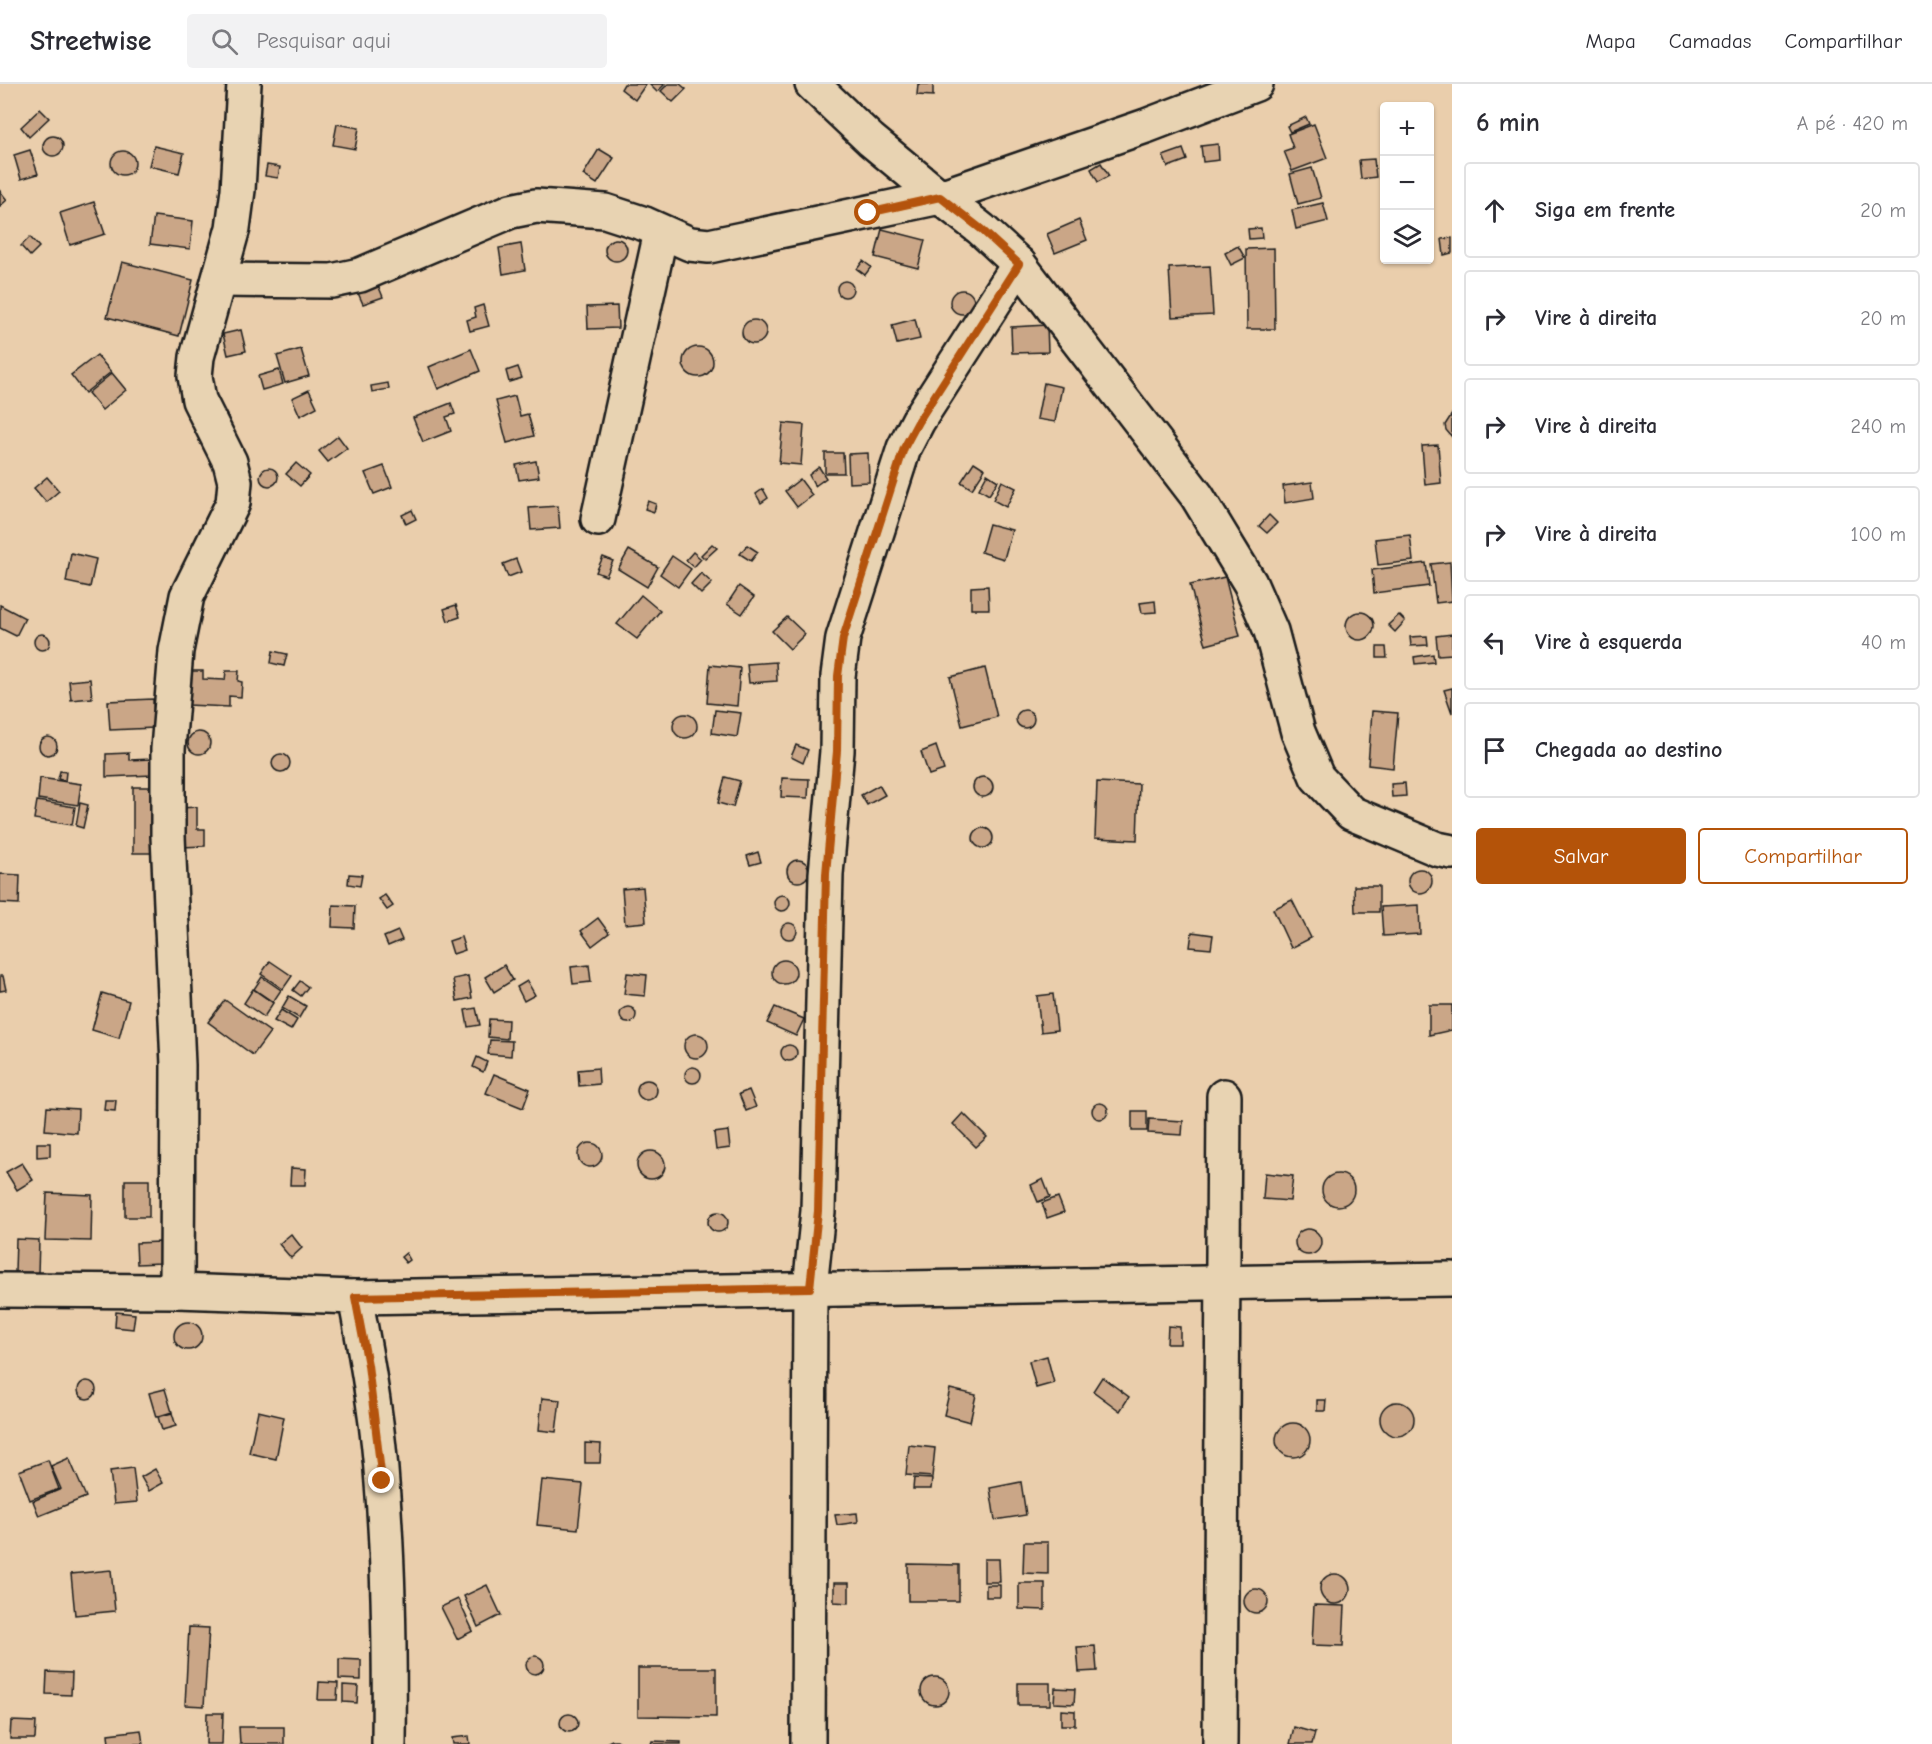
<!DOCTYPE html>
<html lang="pt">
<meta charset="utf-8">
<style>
body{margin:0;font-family:"Comic Neue",sans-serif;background:#f2f2f3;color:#2b2b33}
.controls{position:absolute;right:18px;top:18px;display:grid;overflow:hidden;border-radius:6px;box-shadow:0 2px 4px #0004}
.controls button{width:54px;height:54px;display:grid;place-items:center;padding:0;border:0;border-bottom:2px solid #e1e1e2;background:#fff;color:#2b2b33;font:30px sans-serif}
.stop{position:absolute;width:18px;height:18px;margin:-14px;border:4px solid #b45309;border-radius:50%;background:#fff}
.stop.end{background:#b45309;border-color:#fff;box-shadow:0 2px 6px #0008}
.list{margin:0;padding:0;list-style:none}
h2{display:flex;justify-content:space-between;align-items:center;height:78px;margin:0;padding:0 24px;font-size:26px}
h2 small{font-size:20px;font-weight:400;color:#7c7c81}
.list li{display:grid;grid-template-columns:39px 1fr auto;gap:18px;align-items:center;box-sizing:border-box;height:96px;margin:0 12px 12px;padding:0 12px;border:2px solid #e1e1e2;border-radius:6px}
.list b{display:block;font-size:22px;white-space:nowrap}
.list em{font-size:20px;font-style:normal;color:#7c7c81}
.actions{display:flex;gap:12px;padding:18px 24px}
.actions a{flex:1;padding:14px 0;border:2px solid #b45309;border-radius:6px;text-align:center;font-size:21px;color:#b45309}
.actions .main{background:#b45309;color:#fff}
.icon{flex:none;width:33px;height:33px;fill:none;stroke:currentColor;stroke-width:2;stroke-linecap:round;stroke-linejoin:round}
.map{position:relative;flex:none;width:1452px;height:1660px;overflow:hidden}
header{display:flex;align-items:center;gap:36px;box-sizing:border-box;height:84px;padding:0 30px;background:#fff;border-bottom:2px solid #e1e1e2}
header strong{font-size:28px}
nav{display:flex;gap:33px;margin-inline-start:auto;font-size:21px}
.search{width:420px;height:54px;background:#f2f2f3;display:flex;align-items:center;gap:15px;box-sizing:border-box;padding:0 21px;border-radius:6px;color:#7c7c81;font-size:22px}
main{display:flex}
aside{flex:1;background:#fff}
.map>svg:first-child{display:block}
.building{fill:#caa687;stroke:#1c1c1c;stroke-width:1.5}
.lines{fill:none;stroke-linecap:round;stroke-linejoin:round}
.minor-casing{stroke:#1c1c1c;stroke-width:38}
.minor{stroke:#e8d3b2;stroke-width:33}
.route{stroke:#b45309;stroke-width:8}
</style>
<header>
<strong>Streetwise</strong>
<div class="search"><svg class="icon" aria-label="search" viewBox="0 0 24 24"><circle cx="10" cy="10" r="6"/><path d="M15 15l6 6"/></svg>Pesquisar aqui</div>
<nav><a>Mapa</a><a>Camadas</a><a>Compartilhar</a></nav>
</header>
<main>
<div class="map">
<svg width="1452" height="1660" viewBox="0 0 1452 1660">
<rect width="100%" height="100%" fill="#eaceac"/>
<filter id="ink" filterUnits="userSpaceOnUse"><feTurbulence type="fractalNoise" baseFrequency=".0167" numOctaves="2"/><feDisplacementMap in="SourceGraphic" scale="12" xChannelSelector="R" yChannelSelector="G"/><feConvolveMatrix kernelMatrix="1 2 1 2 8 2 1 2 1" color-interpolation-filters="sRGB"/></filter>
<g filter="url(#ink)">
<!-- building -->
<g class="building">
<path d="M624,0H646L635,16L621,5Z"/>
<path d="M649,0H665L657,8Z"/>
<path d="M668,0H680L686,5L673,18L661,7Z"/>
<path d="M918,0H933V12L917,11Z"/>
<path d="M40,25L49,34L29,53L21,43Z"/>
<path d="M1306,33L1309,40L1290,48L1287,42Z"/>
<path d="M337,40L359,44L355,65L333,61Z"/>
<path d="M1314,40L1327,74L1292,87L1284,67L1293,64L1288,50Z"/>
<circle cx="53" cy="62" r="10"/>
<path d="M1218,60L1219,76L1203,78L1201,62Z"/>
<path d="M154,62L184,69L179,89L149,82Z"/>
<path d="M599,65L614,74L597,100L583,91Z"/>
<path d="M1183,65L1187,76L1168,83L1163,72Z"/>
<path d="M30,66L38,90L21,95L14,71Z"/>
<circle cx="123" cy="79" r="12"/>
<path d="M1374,75L1376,93L1361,95L1359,76Z"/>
<path d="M1101,79L1109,92L1098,98L1091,85Z"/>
<path d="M267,81L280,83L278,94L265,92Z"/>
<path d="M1312,84L1321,114L1298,120L1290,90Z"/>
<path d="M0,107L7,116L0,122Z"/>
<path d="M94,118L105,150L70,161L60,129Z"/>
<path d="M1323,119L1328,137L1296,145L1292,126Z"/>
<path d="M154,132L193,137L190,165L150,160Z"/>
<path d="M1079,136L1087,156L1055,169L1047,150Z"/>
<path d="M1261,144L1262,154L1249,155L1248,145Z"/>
<path d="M882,145L925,156L918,184L875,173Z"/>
<path d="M30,153L39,163L30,172L21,162Z"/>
<path d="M1452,154V169L1444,171L1442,155Z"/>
<circle cx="616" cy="166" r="11"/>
<path d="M521,160L525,186L503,190L499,164Z"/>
<path d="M1238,162L1245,174L1231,181L1225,169Z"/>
<path d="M1274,164L1275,245H1247L1246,165Z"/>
<path d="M863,177L871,183L865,191L857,185Z"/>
<path d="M122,178L193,196L179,252L107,233Z"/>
<path d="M1210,182L1213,231L1172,233L1169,184Z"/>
<circle cx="845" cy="205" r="8"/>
<path d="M378,201L383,213L363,220L358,209Z"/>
<circle cx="962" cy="218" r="12"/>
<path d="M483,221L489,242L470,247L467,236L476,233L474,224Z"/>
<path d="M617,222L618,244L588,245L587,223Z"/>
<path d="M915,235L920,255L897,260L892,241Z"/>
<circle cx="754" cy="248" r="12"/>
<path d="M1047,241L1048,268L1012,269L1011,243Z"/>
<path d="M241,246L246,267L228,271L223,250Z"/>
<circle cx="698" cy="278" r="15"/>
<path d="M301,265L309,292L285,299L277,272Z"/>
<path d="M471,265L480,287L438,305L429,283Z"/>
<path d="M97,271L111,288L85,309L71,291Z"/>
<path d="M518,283L522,294L509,298L506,287Z"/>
<path d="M279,286L283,300L262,306L258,292Z"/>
<path d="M112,289L126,306L102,326L88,309Z"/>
<path d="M388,299L389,305L372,308L371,302Z"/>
<path d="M1044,299L1062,303L1055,338L1037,335Z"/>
<path d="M309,306L317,323L300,332L292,314Z"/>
<path d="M515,312L520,332L528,330L534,352L507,359L496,317Z"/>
<path d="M451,319L455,330L446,333L451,347L423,358L413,334Z"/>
<path d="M1452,330V353L1446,346L1445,341Z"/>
<path d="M783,339L804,341L801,381L779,379Z"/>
<path d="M338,352L347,364L328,378L319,367Z"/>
<path d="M1438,361L1441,399L1425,401L1422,362Z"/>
<path d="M825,369H843L844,389H825Z"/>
<path d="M868,369L869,398L849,399L848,370Z"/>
<path d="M536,377L539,393L519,396L516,381Z"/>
<path d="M974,378L985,385L972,405L961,398Z"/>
<path d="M296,379L310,391L300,402L286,390Z"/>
<path d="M384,382L392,403L374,410L365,389Z"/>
<path d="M819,383L826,394L815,402L809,391Z"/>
<circle cx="269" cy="393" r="9"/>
<path d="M987,390L998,397L989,411L979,405Z"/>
<path d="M47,393L59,407L46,418L34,404Z"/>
<path d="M800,395L812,411L797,423L785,407Z"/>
<path d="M1002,397L1016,404L1006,423L993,416Z"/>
<path d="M1312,398L1314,414L1285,419L1283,402Z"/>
<path d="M763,405L768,414L761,419L756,410Z"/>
<path d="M648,417L656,420L654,428L645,425Z"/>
<path d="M558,422L560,444L531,446L529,424Z"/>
<path d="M412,426L416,435L406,440L402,431Z"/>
<path d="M1269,431L1277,439L1267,449L1259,442Z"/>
<path d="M989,440L1012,446L1004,475L981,468Z"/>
<path d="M1410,451L1413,477L1378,481L1375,455Z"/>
<path d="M712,460L717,464L705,475L701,471Z"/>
<path d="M747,461L758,468L751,477L740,470Z"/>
<path d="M629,466L658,483L647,503L618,485Z"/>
<path d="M693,468L701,475L694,483L686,476Z"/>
<path d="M71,469L96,475L90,503L66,498Z"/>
<path d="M672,472L691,485L678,503L660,490Z"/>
<path d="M603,473L613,477L606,492L596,488Z"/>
<path d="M516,475L521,488L508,493L503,480Z"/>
<path d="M1450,478L1452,517L1436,519L1431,480Z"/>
<path d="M1426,479L1429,502L1374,509L1372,486Z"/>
<path d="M701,489L712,499L701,510L691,500Z"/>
<path d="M1225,493L1240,552L1206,561L1190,501Z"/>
<path d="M739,502L754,513L742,530L727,520Z"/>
<path d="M988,502L989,525H971V503Z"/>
<path d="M641,511L660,527L637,555L617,540Z"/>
<path d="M1155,517L1156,528L1142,529L1140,519Z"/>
<path d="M0,521L25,534L16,552L0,544Z"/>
<path d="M456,521L460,533L448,537L444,525Z"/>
<circle cx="1360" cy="542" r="14"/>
<path d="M1399,531L1405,537L1395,548L1388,541Z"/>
<path d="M787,533L805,550L790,565L772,547Z"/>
<circle cx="42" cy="558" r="8"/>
<path d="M1452,550V570L1438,571L1436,552Z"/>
<path d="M1427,552L1428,561L1411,562L1410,553Z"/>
<path d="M1377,563H1386L1387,574H1377Z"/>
<path d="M273,567L287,570L284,582L271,579Z"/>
<path d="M1433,570L1434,578L1415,580L1414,573Z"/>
<path d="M776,578L777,597L749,599L747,580Z"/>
<path d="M710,581L740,584L737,622L707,619Z"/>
<path d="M985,584L997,633L962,642L950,593Z"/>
<path d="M190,587H203V595L225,596L226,587H239L238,597L242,598L241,613L229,612V623L188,621Z"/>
<path d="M90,595L92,614L71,616L69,597Z"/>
<path d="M1452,604V629L1444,606Z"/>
<path d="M153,615L154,644L110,646L108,617Z"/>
<circle cx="1025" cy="635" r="9"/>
<path d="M715,626L741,629L737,653L712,649Z"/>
<path d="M1372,627L1398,629L1393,684L1368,681Z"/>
<circle cx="685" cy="642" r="12"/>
<circle cx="199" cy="659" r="11"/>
<circle cx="48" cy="662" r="9"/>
<path d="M796,661L808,666L803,679L791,673Z"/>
<path d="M936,662L944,686L929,691L921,668Z"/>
<path d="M129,669V676L152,675L153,691L106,693V670Z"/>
<circle cx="281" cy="679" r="9"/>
<path d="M60,687L66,688L65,697L58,695Z"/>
<circle cx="983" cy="703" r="10"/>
<path d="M725,693L740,697L733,723L718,719Z"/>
<path d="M40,694L81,700L78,721L38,715Z"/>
<path d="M782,694L809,695L808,714L781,713Z"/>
<path d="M1097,698L1139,700L1137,756L1095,754Z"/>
<path d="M1405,699L1406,712L1392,713L1391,700Z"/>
<path d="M879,701L885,711L867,721L861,711Z"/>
<rect x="133" y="703" width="18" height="66"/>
<path d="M37,717L75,723L72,741L34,735Z"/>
<path d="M80,719L88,721L83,744L76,742Z"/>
<path d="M197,723V745H205V762L181,763L180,724Z"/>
<circle cx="983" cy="754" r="10"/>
<path d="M758,768L761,778L750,781L747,772Z"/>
<circle cx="798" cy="787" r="11"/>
<circle cx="1420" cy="797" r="12"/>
<path d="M0,790L20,791L19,820L0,819Z"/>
<path d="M349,790L362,791L360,802L348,800Z"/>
<path d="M1354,802H1379V828H1355Z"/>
<path d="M643,803L646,838L625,840L622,805Z"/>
<path d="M385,811L393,822L387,826L379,815Z"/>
<circle cx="782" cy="819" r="8"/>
<path d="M1292,816L1311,854L1291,864L1273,825Z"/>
<path d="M333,821L355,822L354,844L332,843Z"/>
<path d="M1419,821L1420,850L1383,852L1381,823Z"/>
<path d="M598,834L609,849L592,862L581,847Z"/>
<circle cx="789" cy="847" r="8"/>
<path d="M398,847L402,856L388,862L384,853Z"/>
<path d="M1192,848L1213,851L1211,865L1190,863Z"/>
<path d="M461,853L465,866L453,870L449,857Z"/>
<circle cx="784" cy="888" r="12"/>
<path d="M270,877L292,892L283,905L261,890Z"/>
<path d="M504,881L513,896L494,908L485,893Z"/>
<path d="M589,881L591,898L573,900L571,883Z"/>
<path d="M627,889L647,891L645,912L624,910Z"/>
<path d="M0,892H3L6,906L0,907Z"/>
<path d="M468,892L472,914L457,917L453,895Z"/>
<path d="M262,893L281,906L273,918L254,905Z"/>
<path d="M300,897L308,903L301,912L293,906Z"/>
<path d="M527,897L535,911L524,917L517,903Z"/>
<path d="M253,905L273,919L264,933L244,919Z"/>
<path d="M102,909L129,917L119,954L92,946Z"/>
<path d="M1053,910L1057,946L1041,948L1037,912Z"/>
<path d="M289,912L306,922L299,934L282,924Z"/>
<path d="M225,916L270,948L253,971L208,938Z"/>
<path d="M1429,921H1452V946L1429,951Z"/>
<path d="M775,923L804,935L796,952L767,939Z"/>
<circle cx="628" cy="931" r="8"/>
<path d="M476,924L480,941L468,943L465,926Z"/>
<path d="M281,926L297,936L291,946L274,937Z"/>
<path d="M489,935L508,936L507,955L488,953Z"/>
<circle cx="696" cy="962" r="12"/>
<path d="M490,956L512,957L511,972L488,970Z"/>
<circle cx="789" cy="969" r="8"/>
<path d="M477,973L487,978L483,988L473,983Z"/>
<circle cx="693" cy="991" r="8"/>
<path d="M598,984L599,1000L579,1002L578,986Z"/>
<path d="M494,990L530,1005L523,1024L486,1009Z"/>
<circle cx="647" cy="1006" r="10"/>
<path d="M749,1006L756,1023L746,1027L739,1010Z"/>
<path d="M105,1016H116L115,1027L104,1026Z"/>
<circle cx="1100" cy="1027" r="8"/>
<path d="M47,1023L78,1025L77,1049L45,1046Z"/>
<rect x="1132" y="1027" width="15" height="20"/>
<path d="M963,1029L987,1053L976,1063L953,1040Z"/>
<path d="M1149,1035L1183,1037L1182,1051L1148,1049Z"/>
<path d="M728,1047L730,1064L716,1066L714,1049Z"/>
<path d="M37,1059H50V1072L37,1073Z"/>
<circle cx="590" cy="1071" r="12"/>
<circle cx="651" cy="1081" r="14"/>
<path d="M22,1079L33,1096L17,1106L6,1088Z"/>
<path d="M291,1084L306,1085L305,1101H290Z"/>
<path d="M1265,1089L1293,1092L1290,1117L1263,1115Z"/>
<circle cx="1338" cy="1106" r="16"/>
<path d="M1043,1095L1050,1113L1038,1118L1031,1101Z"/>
<rect x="125" y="1096" width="24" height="37"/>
<path d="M47,1109L92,1111L91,1157L45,1156Z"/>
<path d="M1058,1113L1064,1128L1047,1134L1042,1119Z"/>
<circle cx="718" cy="1138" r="10"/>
<circle cx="1308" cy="1158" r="13"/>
<path d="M291,1150L302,1164L291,1174L279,1160Z"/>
<path d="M16,1155L39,1156L38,1189L15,1188Z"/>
<path d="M160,1158L161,1179L137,1180L136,1159Z"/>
<path d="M406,1169L410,1176L406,1179L401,1173Z"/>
<path d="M116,1228L135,1230L133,1245L115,1243Z"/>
<circle cx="188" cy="1252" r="14"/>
<path d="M1168,1242L1180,1243V1260H1167Z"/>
<path d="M1047,1272L1054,1299L1036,1304L1029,1277Z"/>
<path d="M1102,1293L1129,1313L1120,1327L1093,1307Z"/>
<circle cx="87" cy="1306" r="9"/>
<path d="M165,1305L172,1328L156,1333L149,1309Z"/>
<path d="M950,1305L976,1311L970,1338L944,1331Z"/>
<path d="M542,1314L560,1316L556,1348L539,1346Z"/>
<path d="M1317,1316H1326L1325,1327H1317Z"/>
<circle cx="1397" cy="1335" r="17"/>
<path d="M258,1327L284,1333L276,1375L249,1369Z"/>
<path d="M172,1329L176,1342L162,1346L158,1333Z"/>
<circle cx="1293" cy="1356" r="17"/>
<path d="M585,1359L601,1360L600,1379H585Z"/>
<path d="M909,1361L935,1364L932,1393L906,1391Z"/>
<path d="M69,1374L86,1413L39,1432L33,1417L61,1405L51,1382Z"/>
<path d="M48,1376L59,1405L30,1416L19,1387Z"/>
<path d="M133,1384L137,1418L114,1420L110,1387Z"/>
<path d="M155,1385L163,1399L149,1407L141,1393Z"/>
<path d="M914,1394L932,1395L931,1405H913Z"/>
<path d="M542,1396L583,1400L578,1445L537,1441Z"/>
<path d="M1021,1398L1026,1431L995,1436L990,1404Z"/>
<path d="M857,1429L858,1438L837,1441L835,1431Z"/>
<path d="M1024,1458H1048V1490L1023,1489Z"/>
<path d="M984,1475H999L1000,1498H984Z"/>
<path d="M908,1480L959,1481V1517H908Z"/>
<path d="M111,1486L115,1527L75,1531L71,1490Z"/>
<circle cx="1335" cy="1505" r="15"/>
<path d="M834,1499H849V1519L834,1518Z"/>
<path d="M1019,1499H1045V1526L1019,1525Z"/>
<path d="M487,1501L501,1531L478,1543L464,1512Z"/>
<rect x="986" y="1501" width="14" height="12"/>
<circle cx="1256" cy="1517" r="12"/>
<path d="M458,1515L473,1547L457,1555L441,1523Z"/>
<path d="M1314,1521L1345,1522L1343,1562L1312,1561Z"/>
<path d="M189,1543L209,1544L204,1622L185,1621Z"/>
<path d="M1095,1562L1097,1587L1079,1588L1077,1563Z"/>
<circle cx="535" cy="1581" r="9"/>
<path d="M339,1575L361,1576V1596L339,1595Z"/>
<path d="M638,1584H716V1633L638,1632Z"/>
<path d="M47,1588L72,1589L71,1611L46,1610Z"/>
<circle cx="935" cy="1607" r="14"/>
<path d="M319,1598L338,1599L337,1616H318Z"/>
<rect x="1018" y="1599" width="32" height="22"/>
<path d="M343,1601L358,1602L357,1619L343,1618Z"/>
<path d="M1055,1604L1075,1605L1074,1620L1054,1619Z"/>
<path d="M1061,1626L1075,1627V1641H1061Z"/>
<path d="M207,1629H223L222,1660H206Z"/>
<circle cx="569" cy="1639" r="9"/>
<path d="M11,1637L36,1638L35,1655H10Z"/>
<path d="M239,1643H284V1660H240Z"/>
<path d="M1294,1643L1315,1649L1312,1660H1290Z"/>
<path d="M141,1646L143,1660H109L108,1650Z"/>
<path d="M469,1652L470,1660H453L452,1654Z"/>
<path d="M612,1656H617L623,1660H604Z"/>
<path d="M652,1657L681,1658V1660H651Z"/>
</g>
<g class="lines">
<!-- minor casing -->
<g class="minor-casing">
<g id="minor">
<path d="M812,0L871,56L940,113L981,145L1019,180L1197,412L1250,499L1271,547L1298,648L1317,693L1351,729L1437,765L1452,768"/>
<path d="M219,196L332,197L360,191L511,127L536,122L605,127L645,140L690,160L709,162L940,113L1146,42L1256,0"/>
<path d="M598,435L661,148"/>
<path d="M0,1206L177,1207L355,1213C367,1274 378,1336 382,1399C389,1486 390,1573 389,1660"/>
<path d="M177,1207L178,981L168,752V665L176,567L187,512L233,419L235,398L230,378L199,316L195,292L197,273L233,144L238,106L244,0"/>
<path d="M355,1213L1452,1195"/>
<path d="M808,1660L810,1204L818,1127L826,790L837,667L838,592L843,554L904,364L918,337L1019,180"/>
<path d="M1220,1660L1224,1012"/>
</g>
</g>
<!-- minor -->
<use href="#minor" class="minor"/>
</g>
</g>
<g class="lines" filter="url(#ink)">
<!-- route -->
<path class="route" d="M382,1397L368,1281L355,1213L810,1204L818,1127L826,790L837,667L838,592L843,554L904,364L918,338L1019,180L981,145L940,113L868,129"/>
</g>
</svg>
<div class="controls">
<button>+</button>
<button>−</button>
<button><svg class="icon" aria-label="layers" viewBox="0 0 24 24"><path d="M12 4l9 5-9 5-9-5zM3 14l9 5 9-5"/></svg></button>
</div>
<div class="stop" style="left:868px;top:129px"></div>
<div class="stop end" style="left:382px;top:1397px"></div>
</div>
<aside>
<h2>6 min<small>A pé · 420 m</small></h2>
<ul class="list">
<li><svg class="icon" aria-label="ahead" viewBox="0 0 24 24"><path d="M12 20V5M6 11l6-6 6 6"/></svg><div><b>Siga em frente</b></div><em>20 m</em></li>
<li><svg class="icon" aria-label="right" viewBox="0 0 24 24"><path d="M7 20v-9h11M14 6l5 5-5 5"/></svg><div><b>Vire à direita</b></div><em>20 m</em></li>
<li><svg class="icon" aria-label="right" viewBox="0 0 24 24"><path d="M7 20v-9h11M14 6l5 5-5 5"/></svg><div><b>Vire à direita</b></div><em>240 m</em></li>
<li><svg class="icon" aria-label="right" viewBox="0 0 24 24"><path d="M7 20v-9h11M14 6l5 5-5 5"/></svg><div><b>Vire à direita</b></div><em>100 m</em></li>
<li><svg class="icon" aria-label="left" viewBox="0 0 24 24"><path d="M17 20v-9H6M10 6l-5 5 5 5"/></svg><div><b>Vire à esquerda</b></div><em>40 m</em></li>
<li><svg class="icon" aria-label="arrive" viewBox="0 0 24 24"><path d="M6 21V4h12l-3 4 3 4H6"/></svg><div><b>Chegada ao destino</b></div></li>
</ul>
<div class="actions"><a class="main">Salvar</a><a>Compartilhar</a></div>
</aside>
</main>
